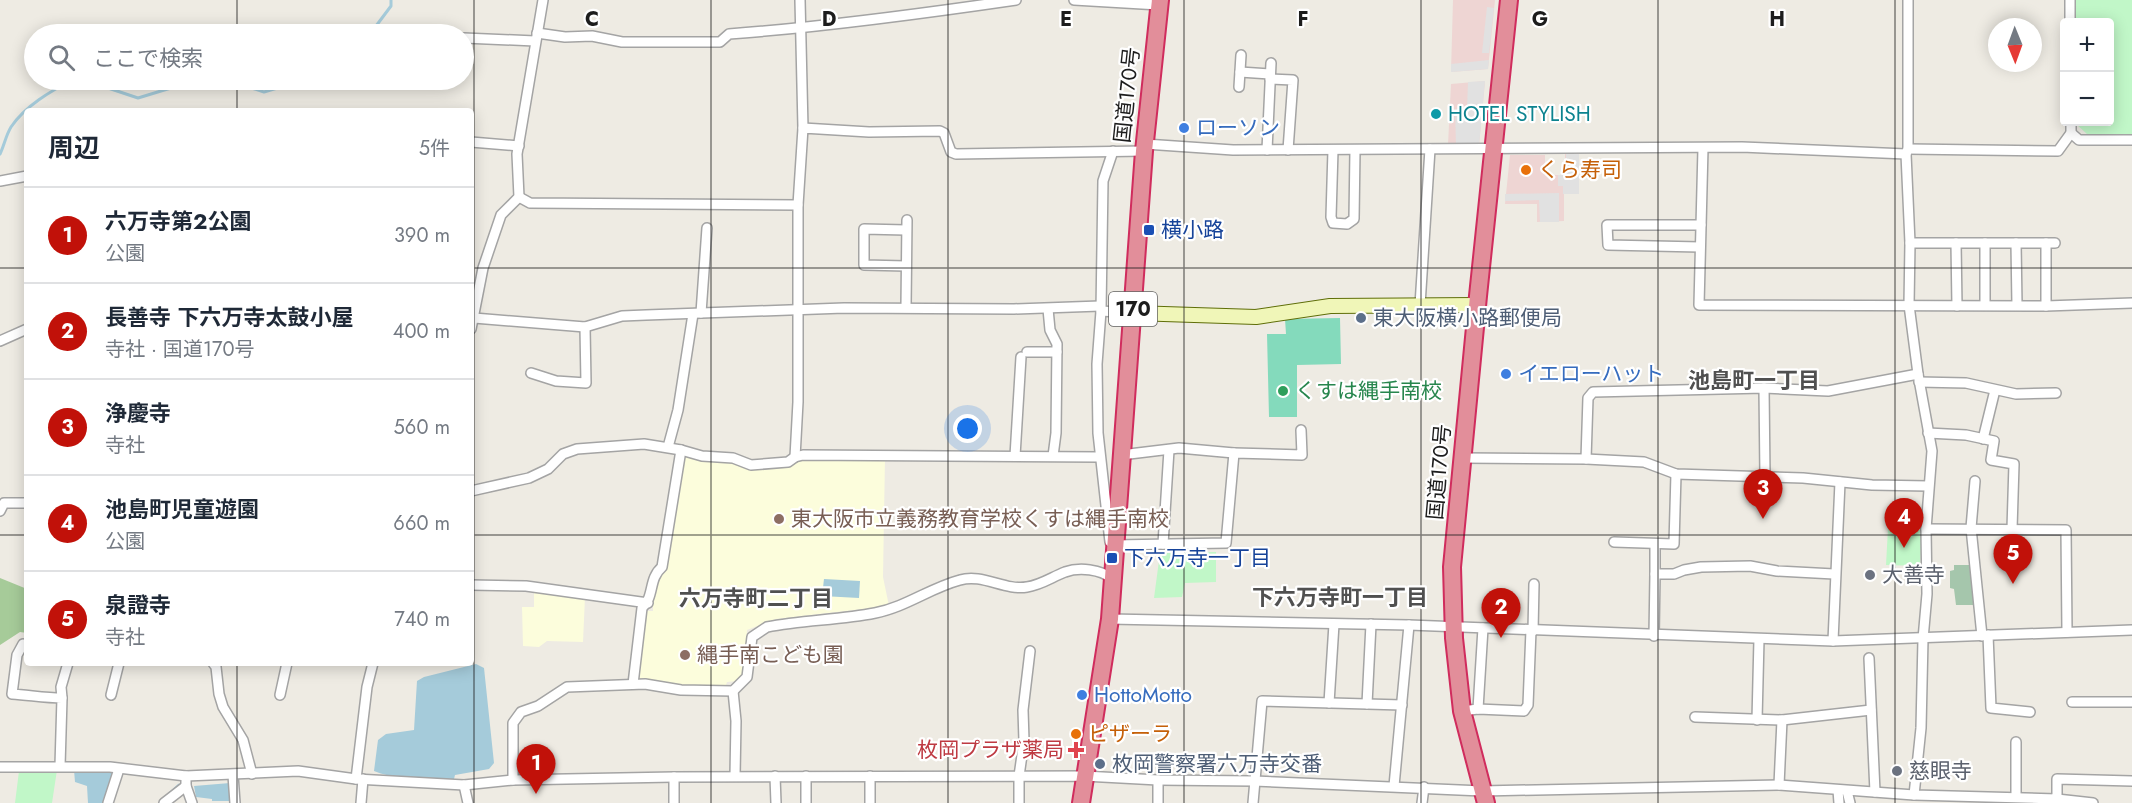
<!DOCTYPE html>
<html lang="ja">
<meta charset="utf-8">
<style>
body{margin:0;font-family:Jost,"Noto Sans JP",sans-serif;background:#f2f2f3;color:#1f2937}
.controls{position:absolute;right:18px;top:18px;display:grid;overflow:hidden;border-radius:6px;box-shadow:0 3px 15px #0003}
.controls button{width:54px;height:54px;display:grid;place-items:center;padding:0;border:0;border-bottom:2px solid #e0e1e3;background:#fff;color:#1f2937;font:30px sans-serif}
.compass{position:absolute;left:1988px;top:18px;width:54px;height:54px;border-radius:50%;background:#fff;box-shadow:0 3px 15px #0003;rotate:179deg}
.you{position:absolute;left:968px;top:429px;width:21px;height:21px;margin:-15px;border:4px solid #fff;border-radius:50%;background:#1a73e8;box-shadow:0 0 0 9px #1a73e833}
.badge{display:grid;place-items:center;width:39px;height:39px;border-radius:50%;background:#c11109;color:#fff;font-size:20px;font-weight:700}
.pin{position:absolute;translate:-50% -50px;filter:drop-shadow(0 2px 3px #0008)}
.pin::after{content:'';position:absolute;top:32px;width:21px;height:18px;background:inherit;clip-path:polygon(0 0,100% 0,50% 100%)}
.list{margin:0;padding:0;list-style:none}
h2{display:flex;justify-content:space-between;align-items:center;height:78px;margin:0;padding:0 24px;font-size:26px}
h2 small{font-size:20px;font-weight:400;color:#747a83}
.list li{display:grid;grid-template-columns:39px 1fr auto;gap:18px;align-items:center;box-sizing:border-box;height:96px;padding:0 24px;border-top:2px solid #e0e1e3}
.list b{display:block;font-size:22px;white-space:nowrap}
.list p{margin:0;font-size:20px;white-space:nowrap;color:#747a83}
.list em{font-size:20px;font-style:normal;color:#747a83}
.icon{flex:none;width:33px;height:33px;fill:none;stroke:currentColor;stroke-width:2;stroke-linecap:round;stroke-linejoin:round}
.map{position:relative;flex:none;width:2132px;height:803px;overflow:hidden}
.search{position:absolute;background:#fff;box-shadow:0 3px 15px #0003;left:24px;top:24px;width:450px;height:66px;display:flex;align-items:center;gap:15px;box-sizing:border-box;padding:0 21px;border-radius:33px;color:#747a83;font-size:22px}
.panel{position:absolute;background:#fff;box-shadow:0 3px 15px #0003;left:24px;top:108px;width:450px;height:558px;border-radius:6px}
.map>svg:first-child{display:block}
.commercial{fill:#eed5d3}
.education{fill:#fcfddc}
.forest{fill:#a6cb99}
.cemetery{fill:#a5c6ac}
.park{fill:#c1f7c8}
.pitch{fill:#84dabc}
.parking{fill:#e1e1e1}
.water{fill:#a5cbda}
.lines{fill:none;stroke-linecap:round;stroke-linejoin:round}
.stream{stroke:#a5cbda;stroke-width:3}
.street-casing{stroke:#a4a4a4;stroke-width:12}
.secondary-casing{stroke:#5f6e09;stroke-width:16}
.highway-casing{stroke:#d02c5d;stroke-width:20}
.street{stroke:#fff;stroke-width:9}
.secondary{stroke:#f0f6b8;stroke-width:14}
.highway{stroke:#e28e9a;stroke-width:16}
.grid{fill:none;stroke:#1d1d1d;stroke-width:1.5;stroke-opacity:0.55}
.culture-dot{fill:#0f9aa8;stroke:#fff;stroke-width:2}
.shop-dot{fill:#3f7fe0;stroke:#fff;stroke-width:2}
.food-dot{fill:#e8710a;stroke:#fff;stroke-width:2}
.transit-dot{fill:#1a4fb4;stroke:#fff;stroke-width:2}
.service-dot{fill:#5c6f8a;stroke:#fff;stroke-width:2}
.leisure-dot{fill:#2e9e5b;stroke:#fff;stroke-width:2}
.education-dot{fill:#8d6e63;stroke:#fff;stroke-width:2}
.worship-dot{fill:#6b7280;stroke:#fff;stroke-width:2}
.health-dot{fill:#e0444e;stroke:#fff;stroke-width:2}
.labels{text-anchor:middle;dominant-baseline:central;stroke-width:4.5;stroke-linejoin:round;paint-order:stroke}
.shield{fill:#fff;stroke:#616161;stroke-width:1.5}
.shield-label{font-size:20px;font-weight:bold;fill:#1d1d1d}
.street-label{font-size:21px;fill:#1d1d1d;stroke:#fff}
.culture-label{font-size:21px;fill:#0d838f;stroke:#fff;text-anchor:start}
.shop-label{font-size:21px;fill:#366cbe;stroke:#fff;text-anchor:start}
.food-label{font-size:21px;fill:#c56008;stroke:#fff;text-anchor:start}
.transit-label{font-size:21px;fill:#164399;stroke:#fff;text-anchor:start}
.service-label{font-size:21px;fill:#4e5e75;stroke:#fff;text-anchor:start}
.leisure-label{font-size:21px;fill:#27864d;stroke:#fff;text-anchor:start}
.education-label{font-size:21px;fill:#785e54;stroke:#fff;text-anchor:start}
.worship-label{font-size:21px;fill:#5b616d;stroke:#fff;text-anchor:start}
.health-label{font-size:21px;fill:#be3a42;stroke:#fff;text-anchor:end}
.neighbourhood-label{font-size:22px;font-weight:bold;fill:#505050;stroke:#fff}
.grid-label{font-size:20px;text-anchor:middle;font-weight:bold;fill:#1d1d1d;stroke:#fff;stroke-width:4.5;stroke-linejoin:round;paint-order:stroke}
</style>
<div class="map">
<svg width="2132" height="803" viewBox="0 0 2132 803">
<rect width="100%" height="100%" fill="#eeebe3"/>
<!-- commercial -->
<g class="commercial">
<path d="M1453,0H1495L1488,69L1451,72Z"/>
<path d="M1485,81L1479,146L1448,145L1451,84Z"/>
<path d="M1565,154H1579V194H1564V221L1537,222V204H1505L1510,155H1545V175H1565Z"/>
</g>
<!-- education -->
<g class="education">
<path d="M685,456L692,459L789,465L805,458H885L883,577L889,606L776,619L747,630L745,673L738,681L727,682L726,685L677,686L638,678L645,611H653V598L658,577L667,570Z"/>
<path d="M534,593L585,597L583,642L547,641L539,647L523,646L522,607H534Z"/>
</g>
<!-- forest -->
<path class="forest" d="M0,578L27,589V633L20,632L0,645Z"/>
<!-- cemetery -->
<path class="cemetery" d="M1954,565H1974L1977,605H1956L1954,589L1950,588V571L1954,570Z"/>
<!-- park -->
<g class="park">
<path d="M2075,0H2132V134H2087L2075,123L2110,122V22H2075Z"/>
<path d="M1888,528L1922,530L1920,566L1886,565Z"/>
<path d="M1216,552V582L1185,583L1182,597L1154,598L1160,553Z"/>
<path d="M57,770L52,803H15L19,771Z"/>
</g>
<!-- pitch -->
<path class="pitch" d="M1340,318L1341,364L1297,365V417H1269L1267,334H1286L1285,319Z"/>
<!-- parking -->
<g class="parking">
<path d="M1487,7L1494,8L1489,53H1482Z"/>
<path d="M1489,60L1488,69L1451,72V64Z"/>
<path d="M1485,81L1479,146L1456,145L1455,109H1467L1468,82Z"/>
<path d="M1566,154H1579V194H1563V186H1558V175H1566Z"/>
<path d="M1559,193V222H1540L1539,200L1505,201V194Z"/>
</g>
<!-- water -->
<g class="water">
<path d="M824,579L860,581L859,598L822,596Z"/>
<path d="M476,664L484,668L494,763L489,769L455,775L454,779C427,779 399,781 374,771L378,740L386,734L414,730L417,681L424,677Z"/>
<path d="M74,770L114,771L106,803H88L87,786L75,782Z"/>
<path d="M230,783V801H212V799L196,797L194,786Z"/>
</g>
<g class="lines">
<!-- stream -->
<g class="stream">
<path d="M370,34L391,6V0"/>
<path d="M84,80L138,98L184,84L211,87L236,83L264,92L304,80"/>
<path d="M0,154C4,146 6,135 11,127C25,106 51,91 72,80"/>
<path d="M169,794L179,785"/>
</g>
<!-- street casing -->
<g class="street-casing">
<g id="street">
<path d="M800,0L803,128"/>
<path d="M1074,0L1159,5"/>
<path d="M1908,0V149L1906,154L1910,243L1909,305L1918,374L1932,451L1926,529L1927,594L1923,639L1921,728L1914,795"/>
<path d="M2070,0V22"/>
<path d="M381,31L423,34"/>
<path d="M537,33L565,37L592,36L622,42H720L729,34C825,27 920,14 1016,0"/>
<path d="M464,38L535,41"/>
<path d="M1240,72L1270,74"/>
<path d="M1270,79L1293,80L1288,150"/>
<path d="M1239,87L1241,55"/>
<path d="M2071,133L2079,140H2132"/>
<path d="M471,142L519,146"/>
<path d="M1145,144L1233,150L1742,147L1906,154"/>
<path d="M1703,148L1699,305L2046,306L2132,303"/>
<path d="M1908,149L2058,151L2071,133V122"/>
<path d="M1267,150L1271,63"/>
<path d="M1333,150L1331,217L1333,223L1347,224L1354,219L1355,150"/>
<path d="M0,181L27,176"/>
<path d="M519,197L530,203L798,205"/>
<path d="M1910,243H2055"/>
<path d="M1956,243L1957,306"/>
<path d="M2016,243L2017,305"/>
<path d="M2046,243V306"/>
<path d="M1700,247L1608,245L1607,225H1701"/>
<path d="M906,266L864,265V229L906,230"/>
<path d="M1420,305L1430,149"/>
<path d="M1985,305V243"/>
<path d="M906,307L907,220"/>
<path d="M1048,309L1050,330L1057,344L1056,433L1053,456"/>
<path d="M1101,311L1133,313"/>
<path d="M701,313L707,228"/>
<path d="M474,318L585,327L622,316L646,315L844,308L1014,309L1100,306"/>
<path d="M471,329L483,268L501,215L519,197L517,154L543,0"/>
<path d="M0,341L27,329"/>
<path d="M1027,352H1057"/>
<path d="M531,373L556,381L586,383L585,327"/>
<path d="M1919,382L1966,383L2016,394L2056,393"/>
<path d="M1764,388L1765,477"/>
<path d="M1928,433L1966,435L1994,441L1991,460L2014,464L2012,529"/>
<path d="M1983,439L1995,390"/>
<path d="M668,447L678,410L693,314"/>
<path d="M1121,455L1179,448L1234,453"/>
<path d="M1015,456L1021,357"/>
<path d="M795,457L798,402V205L803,128L869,132L940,131L944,133L951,152L956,154L1144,151"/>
<path d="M1463,458L1586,459L1644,462L1676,474L1803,478L1872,485L1928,486"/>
<path d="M1586,459L1588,398L1593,392L1764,388L1828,391L1918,374"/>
<path d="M1975,481L1971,528L1982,636"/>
<path d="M471,491L529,478L548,469L563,454L577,449L644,444L681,450L702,456L733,458L751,465L788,462L795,457L803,455L1100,457"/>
<path d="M0,511L4,503H27"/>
<path d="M1926,529L2066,530L2067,632"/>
<path d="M1110,542L1098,433L1097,364L1101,311L1103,181L1113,151"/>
<path d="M1614,542L1674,544L1676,474"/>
<path d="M1163,544L1169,450"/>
<path d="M1655,544V574"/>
<path d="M1115,545L1226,543L1234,453L1302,455L1301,430"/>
<path d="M471,585L526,586L648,603"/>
<path d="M1110,619L1409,625L1833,641L2132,630"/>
<path d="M1533,631L1534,584"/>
<path d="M1988,635L1991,708L2030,712"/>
<path d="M1654,636L1655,574H1674L1684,570L1701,567L1750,566L1777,571L1834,574"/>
<path d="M1833,641L1840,482"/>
<path d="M23,644L17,655L12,694C29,695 45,698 62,698L60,766"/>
<path d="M1869,658L1875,792"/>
<path d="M213,663L216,667L219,694L223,707L243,740L252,774"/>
<path d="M633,684L642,608C655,596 648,579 662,567L681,450"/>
<path d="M733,691L736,721L735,776"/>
<path d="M111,695L119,663"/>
<path d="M280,695L287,663"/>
<path d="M62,698L61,687L68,663"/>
<path d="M2072,702H2132"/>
<path d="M1329,703L1334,624"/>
<path d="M1367,704L1371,624"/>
<path d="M1478,709L1483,628"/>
<path d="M1462,711L1478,709L1524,711L1528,705L1531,630"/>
<path d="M1695,717L1782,720L1871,710"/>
<path d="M1757,720L1759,639"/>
<path d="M2016,742V797"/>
<path d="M0,767H110L186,776L298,771L356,779L464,785L513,780L674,777L1084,776L1158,780L1254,781L1482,791L1779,785L1914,795L2057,799V779L2132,781"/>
<path d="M233,775L235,803"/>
<path d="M186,776V786L192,803"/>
<path d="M775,776L776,803"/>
<path d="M806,776V803"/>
<path d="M870,776V803"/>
<path d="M674,777V803"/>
<path d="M356,779L367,687L373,663"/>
<path d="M513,780V723L521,712L538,706L567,687L645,684L681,690L733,691L747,677L752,637L767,627C803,620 840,620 875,613C906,607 930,588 960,580C982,573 1005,591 1027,587C1041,585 1052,577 1065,572C1079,567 1101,569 1112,579"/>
<path d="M1158,780V803"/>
<path d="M464,785L468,803"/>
<path d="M1779,785L1782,720"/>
<path d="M1394,786L1409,625"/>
<path d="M1838,790L1839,803"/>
<path d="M1847,791L1850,803"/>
<path d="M2057,799L2093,803"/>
<path d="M108,803L119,769"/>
<path d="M164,803L186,786"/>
<path d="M361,803L363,779"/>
<path d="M1019,803V776L1024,741L1023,710L1030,651"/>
<path d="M1253,803L1262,701L1402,705"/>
<path d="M1422,803L1424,787"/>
</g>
</g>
<!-- secondary casing -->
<g class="secondary-casing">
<path id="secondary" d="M1133,313L1256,317L1330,306L1477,305"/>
</g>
<!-- highway casing -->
<g class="highway-casing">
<g id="highway">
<path d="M1081,803L1110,619L1144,151L1160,0"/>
<path d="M1486,803L1462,711L1454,638L1452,567L1478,296L1509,0"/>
</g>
</g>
<!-- street -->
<use href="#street" class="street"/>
<!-- secondary -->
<use href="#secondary" class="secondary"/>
<!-- highway -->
<use href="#highway" class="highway"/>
</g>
<!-- grid -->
<path class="grid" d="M237,0V34M474,0V803M711,0V803M948,0V803M1184,0V803M1421,0V803M1658,0V803M1895,0V803M237,80V111M0,268H27M471,268H2132M0,535H27M471,535H2132M237,663V803"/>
<!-- markers -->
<circle class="culture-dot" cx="1436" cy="114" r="6"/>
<g class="shop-dot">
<circle cx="1184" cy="128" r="6"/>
<circle cx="1506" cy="374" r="6"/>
<circle cx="1082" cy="695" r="6"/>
</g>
<g class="food-dot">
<circle cx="1526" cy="170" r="6"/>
<circle cx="1076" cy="734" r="6"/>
</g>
<g class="transit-dot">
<rect x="1143" y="224" width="12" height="12" rx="3"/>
<rect x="1106" y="552" width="12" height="12" rx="3"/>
</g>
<g class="service-dot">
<circle cx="1361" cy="318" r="6"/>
<circle cx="1100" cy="764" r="6"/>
</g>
<circle class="leisure-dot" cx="1283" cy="391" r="6"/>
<g class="education-dot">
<circle cx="779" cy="519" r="6"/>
<circle cx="685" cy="655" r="6"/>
</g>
<g class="worship-dot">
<circle cx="1870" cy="575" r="6"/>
<circle cx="1897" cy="771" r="6"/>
</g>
<path class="health-dot" d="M1073 741h6v6h6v6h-6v6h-6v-6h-6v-6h6z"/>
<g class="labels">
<!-- shield labels -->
<rect class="shield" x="1109" y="292" width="48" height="34" rx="4.5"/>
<g class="shield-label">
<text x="1133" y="309">170</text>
</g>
<!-- street labels -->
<g class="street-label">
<text transform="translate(1127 95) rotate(-84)">国道170号</text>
<text transform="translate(1439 472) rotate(-85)">国道170号</text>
</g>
<!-- culture labels -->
<g class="culture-label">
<text x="1448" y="114">HOTEL STYLISH</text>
</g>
<!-- shop labels -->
<g class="shop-label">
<text x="1196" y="128">ローソン</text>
<text x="1518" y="374">イエローハット</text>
<text x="1094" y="695">HottoMotto</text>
</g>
<!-- food labels -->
<g class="food-label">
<text x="1538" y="170">くら寿司</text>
<text x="1088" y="734">ピザーラ</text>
</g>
<!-- transit labels -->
<g class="transit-label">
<text x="1161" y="230">横小路</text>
<text x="1124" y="558">下六万寺一丁目</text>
</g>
<!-- service labels -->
<g class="service-label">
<text x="1373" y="318">東大阪横小路郵便局</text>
<text x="1112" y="764">枚岡警察署六万寺交番</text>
</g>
<!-- leisure labels -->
<g class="leisure-label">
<text x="1295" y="391">くすは縄手南校</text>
</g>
<!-- education labels -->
<g class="education-label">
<text x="791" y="519">東大阪市立義務教育学校くすは縄手南校</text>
<text x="697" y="655">縄手南こども園</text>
</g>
<!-- worship labels -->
<g class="worship-label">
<text x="1882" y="575">大善寺</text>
<text x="1909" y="771">慈眼寺</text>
</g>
<!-- health labels -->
<g class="health-label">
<text x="1064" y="750">枚岡プラザ薬局</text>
</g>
<!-- neighbourhood labels -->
<g class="neighbourhood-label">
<text x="1754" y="380">池島町一丁目</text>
<text x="1340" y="597">下六万寺町一丁目</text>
<text x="756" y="598">六万寺町二丁目</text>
</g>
</g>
<g class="grid-label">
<text x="592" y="26">C</text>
<text x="829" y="26">D</text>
<text x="1066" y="26">E</text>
<text x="1303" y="26">F</text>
<text x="1540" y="26">G</text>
<text x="1777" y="26">H</text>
</g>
</svg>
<div class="controls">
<button>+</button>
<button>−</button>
</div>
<svg class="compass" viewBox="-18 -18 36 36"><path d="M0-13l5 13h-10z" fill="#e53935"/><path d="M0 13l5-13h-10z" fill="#747a83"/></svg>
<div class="you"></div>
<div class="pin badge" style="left:536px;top:794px">1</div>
<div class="pin badge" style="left:1501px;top:638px">2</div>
<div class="pin badge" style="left:1763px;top:519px">3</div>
<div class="pin badge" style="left:1904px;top:548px">4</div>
<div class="pin badge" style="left:2013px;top:584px">5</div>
<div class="search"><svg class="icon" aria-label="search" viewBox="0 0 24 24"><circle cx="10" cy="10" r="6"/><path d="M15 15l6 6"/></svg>ここで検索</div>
<section class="panel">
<h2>周辺<small>5件</small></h2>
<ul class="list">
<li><span class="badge">1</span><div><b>六万寺第2公園</b><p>公園</p></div><em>390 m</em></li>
<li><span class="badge">2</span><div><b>長善寺 下六万寺太鼓小屋</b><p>寺社 · 国道170号</p></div><em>400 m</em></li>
<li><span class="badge">3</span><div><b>浄慶寺</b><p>寺社</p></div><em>560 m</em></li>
<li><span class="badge">4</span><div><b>池島町児童遊園</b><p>公園</p></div><em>660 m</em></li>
<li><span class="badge">5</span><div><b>泉證寺</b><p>寺社</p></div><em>740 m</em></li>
</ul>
</section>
</div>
